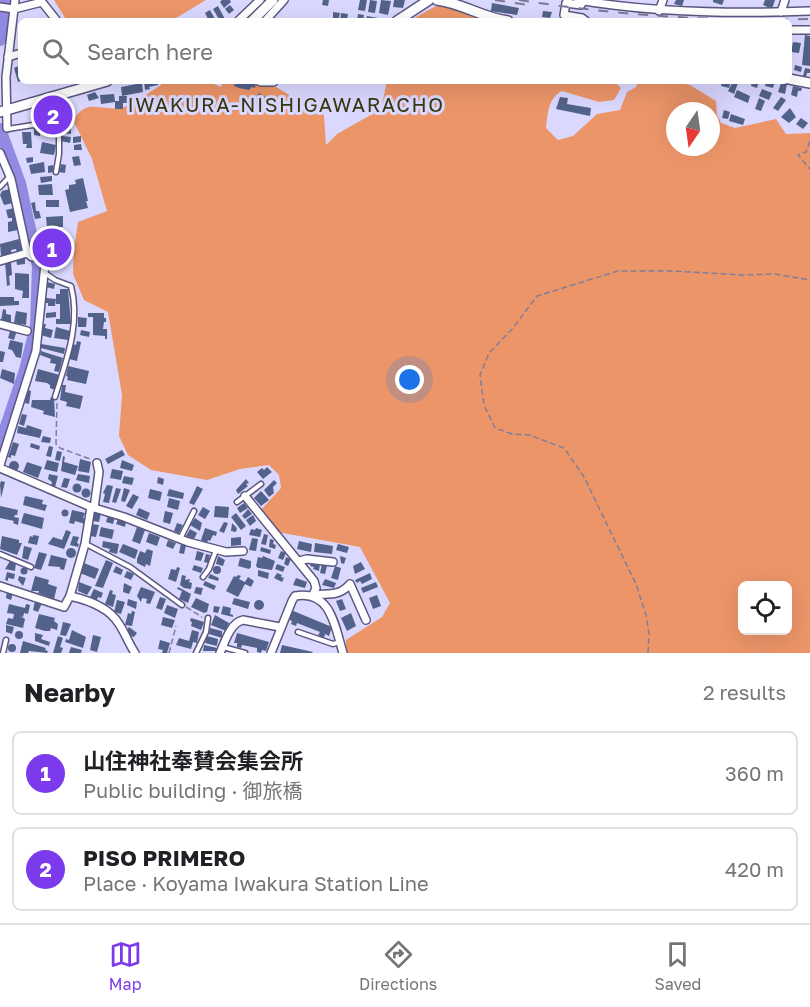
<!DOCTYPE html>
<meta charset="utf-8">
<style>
body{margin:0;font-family:"Golos Text","Noto Sans JP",sans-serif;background:#f6f6f6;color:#202124}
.controls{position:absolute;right:18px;bottom:18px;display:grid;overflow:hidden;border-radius:9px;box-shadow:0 6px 24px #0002}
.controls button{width:54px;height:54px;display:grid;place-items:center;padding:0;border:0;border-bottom:2px solid #e0e0e0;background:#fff;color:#202124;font:30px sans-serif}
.compass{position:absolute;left:666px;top:102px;width:54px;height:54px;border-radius:50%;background:#fff;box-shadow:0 6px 24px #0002;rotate:193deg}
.you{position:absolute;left:410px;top:380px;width:21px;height:21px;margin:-15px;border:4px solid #fff;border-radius:50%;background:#1a73e8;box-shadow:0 0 0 9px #1a73e833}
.badge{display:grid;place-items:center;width:39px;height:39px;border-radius:50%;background:#7c3aed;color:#fff;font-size:20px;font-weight:700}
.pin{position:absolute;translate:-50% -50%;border:3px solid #fff;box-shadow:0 2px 6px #0006}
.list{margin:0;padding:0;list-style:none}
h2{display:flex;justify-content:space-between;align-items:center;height:78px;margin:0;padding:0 24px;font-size:26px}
h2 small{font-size:20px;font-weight:400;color:#757577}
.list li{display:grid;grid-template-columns:39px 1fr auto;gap:18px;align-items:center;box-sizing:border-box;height:84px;margin:0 12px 12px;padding:0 12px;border:2px solid #e0e0e0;border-radius:9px}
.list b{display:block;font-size:22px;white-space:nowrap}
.list p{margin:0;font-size:20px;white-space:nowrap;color:#757577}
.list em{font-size:20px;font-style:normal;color:#757577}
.icon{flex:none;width:33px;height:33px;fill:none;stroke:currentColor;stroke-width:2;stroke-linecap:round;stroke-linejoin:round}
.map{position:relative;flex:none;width:810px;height:653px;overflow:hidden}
.search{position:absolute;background:#fff;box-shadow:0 6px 24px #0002;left:18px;right:18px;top:18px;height:66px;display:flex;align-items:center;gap:15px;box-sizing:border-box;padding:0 21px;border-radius:9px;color:#757577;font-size:22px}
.sheet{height:270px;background:#fff}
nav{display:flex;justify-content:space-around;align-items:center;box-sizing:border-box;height:84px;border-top:2px solid #e0e0e0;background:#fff;font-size:16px;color:#757577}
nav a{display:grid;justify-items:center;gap:3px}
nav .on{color:#7c3aed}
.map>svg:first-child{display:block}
.green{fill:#ec9569;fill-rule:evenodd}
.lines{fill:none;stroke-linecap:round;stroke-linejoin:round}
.river{stroke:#9289e2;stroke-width:12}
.building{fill:#53628a}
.lane-casing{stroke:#5b5781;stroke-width:7}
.street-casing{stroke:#5b5781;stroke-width:10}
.secondary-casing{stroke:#5b5781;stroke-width:12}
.path{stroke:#807e9a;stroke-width:1.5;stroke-dasharray:6 3;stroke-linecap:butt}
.lane{stroke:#fff;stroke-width:4}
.street{stroke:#fff;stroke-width:7}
.secondary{stroke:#fff;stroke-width:9}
.rail{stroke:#7b7995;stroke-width:2;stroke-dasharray:10 10;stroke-linecap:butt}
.labels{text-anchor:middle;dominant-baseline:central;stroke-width:6;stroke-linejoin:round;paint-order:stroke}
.neighbourhood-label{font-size:20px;letter-spacing:1.5px;fill:#39370e;stroke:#dad8ff}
</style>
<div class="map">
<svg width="810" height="653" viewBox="0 0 810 653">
<rect width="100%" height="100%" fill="#dad8ff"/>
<!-- green -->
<g class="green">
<path d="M54,0H206L171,21H67Z"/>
<path d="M444,4L494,21H409L434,7Z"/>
<path d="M162,81H207L221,87L223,81H229L276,87L324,115L326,145L337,134L381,109L387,81L615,82L621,88L614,100L599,102L562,91C548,98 548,113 546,128L558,140L573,136L597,114L620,110L627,92L636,87L639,81H672L690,85L716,101L717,115L721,123L735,128L776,119L786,134L810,133V653H346V640L382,617L390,603L360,547L277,532L261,510L281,488L279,475L269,465L240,469L207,480L151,470L128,455L119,436L122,395L108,312L84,300L73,274L74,249L78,222L107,211L92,159L73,120C88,98 98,111 120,108C130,107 151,91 161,85ZM675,111H711V147H675ZM742,586H788V630H742Z"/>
</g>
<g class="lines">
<!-- river -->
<g class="river">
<path d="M0,40L5,0"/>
<path d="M0,129L20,183L38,266L36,326L25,370L0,444"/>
</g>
</g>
<!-- building -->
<g class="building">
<path d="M222,0H230L231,2L224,8L220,2Z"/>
<path d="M323,0H329L328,6L322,5Z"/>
<path d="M360,0H367L365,11L358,10Z"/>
<path d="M370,0L377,1L375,13L368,12Z"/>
<path d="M381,0L391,1L388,15L379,13Z"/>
<path d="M394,0H405L403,8L393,7Z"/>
<path d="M676,0H684L682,6L674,4Z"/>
<path d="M713,0H724L722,5L713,2Z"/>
<path d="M765,0H775L772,9L763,5Z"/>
<path d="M492,3L519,8L517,15L491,11Z"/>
<path d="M230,5L234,10L229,14L225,9Z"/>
<path d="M218,6L226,21H220L213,9Z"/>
<path d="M210,10L216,21H209L205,13Z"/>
<path d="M543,11L552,12L550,18L542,17Z"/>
<path d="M333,12L340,13L338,21H333Z"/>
<path d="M341,13L348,14L347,21H340Z"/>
<path d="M358,14L364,15L363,21H357Z"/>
<path d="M367,16L378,18V21H366Z"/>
<path d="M805,35L810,36V66L802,65Z"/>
<path d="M793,42L801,43L799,53L791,52Z"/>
<path d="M21,65V81L18,82L14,68Z"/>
<path d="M795,65L802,67L801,72L794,70Z"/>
<path d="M805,68L810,69V73H807L806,77L803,76Z"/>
<path d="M144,81H158V85L149,87L150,89L145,90Z"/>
<path d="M235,81L256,83L255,88L252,87L249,90L239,88L234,86Z"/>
<path d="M722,81H731L729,88L721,86Z"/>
<path d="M733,81L738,83L734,94L728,91Z"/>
<path d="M752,81H759L757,88L751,86Z"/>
<path d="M766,81H775L773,88L765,86Z"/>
<path d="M142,83L143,92L122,96L121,87Z"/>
<path d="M781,83L787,84L785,94L778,92Z"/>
<path d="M793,86L802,88L801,91H798L797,97L791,95Z"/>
<path d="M762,89L772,93L769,100L759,96Z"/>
<path d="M737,90L750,96L748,103L734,97Z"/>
<path d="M95,92L99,98L89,101L87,95Z"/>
<path d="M259,93L265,97L259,107L256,105L253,110L250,107Z"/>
<path d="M114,94L115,101H119V96H130V103H123V109H115V102L101,104L100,95Z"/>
<path d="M560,97L568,98L567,104L591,108L590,116L556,109Z"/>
<path d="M781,97L786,100L778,111L773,108Z"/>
<path d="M759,98L765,101L761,111L755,109Z"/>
<path d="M57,107H70V120H63V122L36,121V109L57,110Z"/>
<path d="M790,108L796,117L789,123L781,117Z"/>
<path d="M724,110L730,112L728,119L722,118Z"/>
<path d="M731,114L745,119L743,125L729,121Z"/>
<path d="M801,118L808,123L803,129L796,124Z"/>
<path d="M34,128L41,129L40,136L34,135Z"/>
<path d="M63,128L71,129V134L62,133Z"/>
<path d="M22,132H31L32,148H26L27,144H23Z"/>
<path d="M62,136L71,137L70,143L61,141Z"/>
<path d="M81,136V142L73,143V137Z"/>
<path d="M42,142L56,145L54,155L40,153Z"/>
<path d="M81,144L82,150H74V145Z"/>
<path d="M79,156L81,165L74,166L72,157Z"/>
<path d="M33,157V162L27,163L26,158Z"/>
<path d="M44,162L45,172L31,174L29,165Z"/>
<path d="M61,164L66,165L65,173L59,172Z"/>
<path d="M53,165L54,172L48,173V166Z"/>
<path d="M52,176V181L41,183L40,177Z"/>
<path d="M83,178L88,201H86L88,208L70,212L65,190L69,189V185L76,184L75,180Z"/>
<path d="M52,184L53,195H39L38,185Z"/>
<path d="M10,189L13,203L4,205L0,195L2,191Z"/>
<rect x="46" y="200" width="13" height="7"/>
<path d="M35,202L36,211H39L41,218L35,219L31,203Z"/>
<path d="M14,208L18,230L8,232V222L12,221V218H8L6,210Z"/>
<path d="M63,216V227H47L46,217Z"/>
<path d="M19,239L22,252L17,253L16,249L11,250L12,254L1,256L0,244Z"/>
<path d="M42,243H61V249H53V251L43,250Z"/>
<path d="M16,259H25V264L17,265Z"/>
<path d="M5,262H11L12,275L9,276L10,285L7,286Z"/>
<path d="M15,273L29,274V298H22L23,291L15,289Z"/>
<path d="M47,282L55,284L54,289L46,287Z"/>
<path d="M60,289H68L71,324H56V319H60V304H56V294H60Z"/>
<path d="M0,297H14V301H19V305L0,306Z"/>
<path d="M46,298L56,299L55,306H48V303H46Z"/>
<path d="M3,309L6,310V314L11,315V323L1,321Z"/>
<path d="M16,311L27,313L26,325L14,323Z"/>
<path d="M56,312V317L46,318V313Z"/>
<path d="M88,313H104V318H106V322H104L103,329H107V339H105V336L93,335V317H88Z"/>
<path d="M78,317L87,318L86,327H78Z"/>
<path d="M43,324H46L45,328L53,330L51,338L41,335Z"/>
<path d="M56,327L70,331L68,340L54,338Z"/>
<path d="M11,328L17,330L14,340L8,338Z"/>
<path d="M81,330L90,332L89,337L80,335Z"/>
<path d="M10,340L23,343L21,358L16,357L12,350L8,349Z"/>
<path d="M77,341L81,342L77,361L69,359L73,344L76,345Z"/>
<path d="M41,344L65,348L64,354L41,348Z"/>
<path d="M0,351L5,352L3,362H0Z"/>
<path d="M41,351L63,358L59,372L54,371L56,364L50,363L51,359L40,355Z"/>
<path d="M68,366L89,371L86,384L67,380L68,377L66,376Z"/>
<path d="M2,369L15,373L14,384L0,378Z"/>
<path d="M38,369L60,375L55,390L50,388V385L47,383L35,381Z"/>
<path d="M62,385H66L65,392L83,396L80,409L66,406L67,402L60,400Z"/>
<path d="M28,390L31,391L29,404L25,403Z"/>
<path d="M51,397L54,398L55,417L43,414L44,411L31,407L32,400H50Z"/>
<path d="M22,414L27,415L24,426L19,424Z"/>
<path d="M27,425L42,430L40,438L17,433L18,426L26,428Z"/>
<path d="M43,436L51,438L50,443L41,442Z"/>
<path d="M13,442L19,444L15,456L11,455V458L8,457Z"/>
<path d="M31,443L40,446L39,450L30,447Z"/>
<path d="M49,446L53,447L51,457L46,456Z"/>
<path d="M122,450L125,455L108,464L105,459Z"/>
<path d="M57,451L62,452L60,461L55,460Z"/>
<path d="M63,456L65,457L64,462L78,466L75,475L61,471Z"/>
<path d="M80,459L91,462L89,473L78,471Z"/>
<path d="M47,460L59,463L57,472L44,469Z"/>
<path d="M122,460L134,465L132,471L120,468Z"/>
<circle cx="14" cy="466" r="5"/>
<path d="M27,462L42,467L38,478L23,472Z"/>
<path d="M267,467L272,472L263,479L257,472L262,468L264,470Z"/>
<path d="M112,469L123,471L121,480L110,478Z"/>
<path d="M49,474L58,476L55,487L51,486L52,482L48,479Z"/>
<path d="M78,474L90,476L89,483L76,480Z"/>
<path d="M124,476L134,478L132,485L122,483Z"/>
<path d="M158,477L164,479L163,485L157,483Z"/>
<path d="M64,478L70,479L67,488L61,487Z"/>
<path d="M246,479L249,483L246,484L248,486L238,494L236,490Z"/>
<path d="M274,480L277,483L273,487L274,493L269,497L264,490Z"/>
<path d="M1,481L5,482L1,498L0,484Z"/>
<circle cx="77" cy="488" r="4.5"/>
<path d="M107,485L113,486L109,503L103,502L105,494L103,493Z"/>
<path d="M197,486L203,489L194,505L189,503Z"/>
<path d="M116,488L121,489L116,503L112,502Z"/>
<path d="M124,488L130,490L125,502L121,501Z"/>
<circle cx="86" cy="493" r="4.5"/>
<path d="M150,489L162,492L160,501L148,498Z"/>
<path d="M169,489L184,493L183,499L167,496Z"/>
<path d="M261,491L269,500L261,506L254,498Z"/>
<path d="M133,494L139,497L132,509L126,506Z"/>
<path d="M25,496L43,500L42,504L47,505L45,511L23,505Z"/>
<path d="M169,498L180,501L178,510L167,507Z"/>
<path d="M244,503L248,508L240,513L237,508Z"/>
<path d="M0,506L18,510L17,515H15L14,517L19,518L18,525L13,523L14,521L0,518Z"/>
<path d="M215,506L229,507L228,518L214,517Z"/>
<path d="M203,507L210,511L205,519L198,515Z"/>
<path d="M139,508L150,513L147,520L136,515Z"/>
<path d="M248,509L252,514L245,519L242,516Z"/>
<circle cx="65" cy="513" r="3.5"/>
<path d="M72,510L85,513L83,518L87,519L85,524L75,521L74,524L69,523Z"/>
<path d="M165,511L173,513L170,524L163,522Z"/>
<path d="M95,512L101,513L99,522L93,521Z"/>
<path d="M24,513L44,518L42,529L21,523Z"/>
<path d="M236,513L246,526L241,530L231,517Z"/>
<path d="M108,515L115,517L113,524L106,522Z"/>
<path d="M253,515L256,521L250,526L246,520Z"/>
<path d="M195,518L202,523L200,531L190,525Z"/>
<path d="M118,519L126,521L125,527L116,524Z"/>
<path d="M224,522L228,523L224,533L219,531Z"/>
<path d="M177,523L183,525L179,533L174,531Z"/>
<path d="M232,523L237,528L236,532L231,531Z"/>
<path d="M92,524L99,525L96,537L90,536Z"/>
<path d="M101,527L114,530L112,539L99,536Z"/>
<path d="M137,527L145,530L140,544L132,541Z"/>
<path d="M205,528L217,532L216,536L213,535L210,541L208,540L207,543L201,540Z"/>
<path d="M256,528L262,530L260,537L249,535L251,529L255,530Z"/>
<path d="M190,529L197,533L194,539L186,536Z"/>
<path d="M66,530L71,532L64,549L48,544L53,537L62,540Z"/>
<path d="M149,533L160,537L157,546L146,542Z"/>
<path d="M264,534L268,535L266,545L261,544Z"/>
<path d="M33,535L39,536L37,545L28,543L30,536L33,537Z"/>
<path d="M2,536L19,540V543H22L17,555L0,549Z"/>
<path d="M73,536L79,537L77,543L79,544L78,547L70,545Z"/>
<path d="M241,537V545L231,546V538Z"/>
<path d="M252,538L258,539L256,551L249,550Z"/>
<path d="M270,539L274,540L273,544L276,545L275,549L269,547Z"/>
<path d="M168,540L176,543L173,549L166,546Z"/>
<path d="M103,541L119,544L117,554L109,552L110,549L102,547Z"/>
<path d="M299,541L312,544L311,552L297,549Z"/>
<path d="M315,543L333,546L332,554L314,552Z"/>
<path d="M123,544L138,550L135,559L119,552Z"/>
<path d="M181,544L186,545L184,554L179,553Z"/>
<path d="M338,544L349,547L347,553L336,550Z"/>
<path d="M24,546L32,548L28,560L22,558Z"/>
<path d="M261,547L271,550L270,554L260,551Z"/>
<circle cx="71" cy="553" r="5"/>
<path d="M147,549L153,551L150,566L146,564L145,567L137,563V559L140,551L145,553Z"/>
<path d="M197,551L204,553L201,561L195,560Z"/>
<path d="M281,551L286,553L283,560L278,558Z"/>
<path d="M39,552L47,554L41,570L34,568Z"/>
<path d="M206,554L210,555L208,563L204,562Z"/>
<path d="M51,555L67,559L64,570L60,569V567L48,566Z"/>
<path d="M218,556L225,560L223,566L216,564Z"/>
<path d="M263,556L275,561L272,570L258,568L256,566L258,557L262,558Z"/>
<path d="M340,556L346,558L344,564L341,563Z"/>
<path d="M286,557L291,559L288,566L284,564Z"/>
<path d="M240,558L251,561V567L249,569L238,566Z"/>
<path d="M106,560L113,563L103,588L95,586Z"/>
<path d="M10,561L16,562L15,571L5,569Z"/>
<path d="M361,562L365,569L355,574L353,566Z"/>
<path d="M84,563L99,569L95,579L80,573Z"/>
<path d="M311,563L320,564L319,571L313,569L314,567L310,566Z"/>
<path d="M277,564L285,567L283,572L275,569Z"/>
<path d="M322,564L327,566L325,574L320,573Z"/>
<path d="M194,565L203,568L201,573L192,570Z"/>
<path d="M116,566L123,570L121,575L113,572Z"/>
<path d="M335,566L341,568L338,580L331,578Z"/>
<circle cx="217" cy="570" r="4"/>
<path d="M177,567L180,568L176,582L168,579L171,569L176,570Z"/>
<circle cx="24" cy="571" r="3.5"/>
<path d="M258,570L269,573L268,579L258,576Z"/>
<path d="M127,571L134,574L131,580L124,577Z"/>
<path d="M7,572L15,574L14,579L8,578V581L5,580Z"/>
<path d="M277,573L282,575L281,577L284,578L282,582L274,578Z"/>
<path d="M370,573L372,579L362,584L360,581L357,583L355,580Z"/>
<path d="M210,574L219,578L218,581L208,578Z"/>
<path d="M182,575L186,576L185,580L190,579L189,582L192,583L191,589L184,588L180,585Z"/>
<path d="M238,575L241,576L239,579L245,582L248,577L254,581L251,587L245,584L238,597L226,591L234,576L236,577Z"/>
<path d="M19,576L26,578L23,586L18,580Z"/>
<path d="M35,576L49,580L48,584L57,587L54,599L38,593L39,591H31Z"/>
<path d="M296,578L307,582L305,588L293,585Z"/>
<path d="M325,579L336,583L334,588L322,585Z"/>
<path d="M205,581L216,586L214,590L203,585Z"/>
<path d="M79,582L92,587L87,595L78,591Z"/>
<path d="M376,582L378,587L363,593L361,588Z"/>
<path d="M124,583L132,587L129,594L123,592Z"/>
<path d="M141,587L155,592L150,604L146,603L147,599L142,598L141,602L137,596Z"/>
<path d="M178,587L191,594L188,603L179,599L182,591L177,589Z"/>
<path d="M196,587L203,588L201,595L194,593Z"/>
<path d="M94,589L103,593L101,598L98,597L97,600L90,597Z"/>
<path d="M110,590L113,591L112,594L116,595L113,607L105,604Z"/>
<path d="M7,591L13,593L11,600L6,598Z"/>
<path d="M377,595L381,606L373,609L369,598Z"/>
<path d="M160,597L166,599L162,610L156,608Z"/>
<path d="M196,598L209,604L207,612L204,613L191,607Z"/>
<path d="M234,598L250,602L248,609L232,604Z"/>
<path d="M128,599L137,602L136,609L127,605Z"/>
<path d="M342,599L346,609L340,611L336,601Z"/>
<path d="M117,600L125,602L121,614L114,612Z"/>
<circle cx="259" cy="605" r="5"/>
<path d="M35,601L42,603L38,612L33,610Z"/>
<path d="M9,604L25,608L26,604L30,605L28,614L24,613L23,617L20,616L25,619L23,628L6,624L8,618L13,619L14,614L7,613Z"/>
<path d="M167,605L178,609L175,618L164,613Z"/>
<path d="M214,606L220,607L218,613L213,612Z"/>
<path d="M223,606L231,608L230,614L233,615V617L221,614Z"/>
<path d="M291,610L332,627L329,636L325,634L324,638L318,635L320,632L297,623L296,626L291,624L292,621L288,619Z"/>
<path d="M132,611L135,612L132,626L125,625L128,613L131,614Z"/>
<path d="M351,613L356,626L347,631L341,618Z"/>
<path d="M39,614L55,618L54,621L58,624L57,630L51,628L50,631H45L35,628Z"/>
<path d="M215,615L229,623L226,631L211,625Z"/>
<path d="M163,617L175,620L172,628L161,625Z"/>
<path d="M191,618L204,622L201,630L191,626L192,622L190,621Z"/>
<path d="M63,622L71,624L66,636L60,635Z"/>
<path d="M6,625L14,627L12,634L6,632Z"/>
<path d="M129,627L137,633L134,637L130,636L126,631Z"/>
<path d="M210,628L222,631V638L209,634Z"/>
<path d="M72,630L86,637L83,648L65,642L66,639L69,640Z"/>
<path d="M192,630L199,632L197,643L193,642L191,649L176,645L179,638L189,641Z"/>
<circle cx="19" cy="635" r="4"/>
<path d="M35,633L43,635L41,639L50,642L49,646L35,641Z"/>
<path d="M237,633L269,642L266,651L262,650L261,653L257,652V648L242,645L241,648L237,647V643H234Z"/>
<path d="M93,635L101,637L97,652L90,650Z"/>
<path d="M58,636L63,638L60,647L63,648L61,653H53Z"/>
<path d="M207,636L218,639L217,646L205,643Z"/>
<path d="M160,640L170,643L167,653H162L163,650L158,649Z"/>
<path d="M23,641L46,648L45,650L48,651L47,653L29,651L28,653H20Z"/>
<circle cx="12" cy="648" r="4"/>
<path d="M204,645L217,648L216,651H203Z"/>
<path d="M282,645L313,652L312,653H280Z"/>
<path d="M71,647L82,650L81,653H69Z"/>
</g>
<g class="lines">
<!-- lane casing -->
<g class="lane-casing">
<g id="lane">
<path d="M8,129L33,125L57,127L59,129V154L56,172"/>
<path d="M0,187L10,176"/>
<path d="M45,273L55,280L71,286C81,324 66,361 55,397"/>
<path d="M237,502L261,484"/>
<path d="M180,539L194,511"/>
<path d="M86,544L130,567L182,605"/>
<path d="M0,554L31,567"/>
<path d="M203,577L209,569L216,550"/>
<path d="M298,632L333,644L340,642"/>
<path d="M223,647L245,653"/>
<path d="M3,653L6,640"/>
<path d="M196,653L206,632L208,618"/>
</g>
</g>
<!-- street casing -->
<g class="street-casing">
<g id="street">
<path d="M578,0C655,13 732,14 810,11"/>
<path d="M582,3L581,5L566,3L564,15L582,18L586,21"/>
<path d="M0,7L14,9L42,2L57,21"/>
<path d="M659,11L663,0"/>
<path d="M781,12L785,0"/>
<path d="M238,21L260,0"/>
<path d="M265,21L284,0"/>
<path d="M789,30H810"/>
<path d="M8,57L21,53"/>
<path d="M7,128L6,77L15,0"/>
<path d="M0,153L11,179L27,253L32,257H43L45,264L36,351L0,465"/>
<path d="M0,261L27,253"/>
<path d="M0,324L27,331"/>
<path d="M0,468L91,507L124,517L188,542L226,552L243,551"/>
<path d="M245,496L314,581L316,588L313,595C328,593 339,597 350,584L366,620"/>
<path d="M94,508L99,472L97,463"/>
<path d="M299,561L307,559L333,562"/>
<path d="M0,586L64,607L70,596L85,544L91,507"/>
<path d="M70,596C88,600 109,607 119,624C125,633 129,644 135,653"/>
<path d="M220,653C225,642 230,623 243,620L280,627"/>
<path d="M271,653L292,601L295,596C331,589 335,627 343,653"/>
</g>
</g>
<!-- secondary casing -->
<g class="secondary-casing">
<g id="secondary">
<path d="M437,0C462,3 483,18 508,21"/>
<path d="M252,21L273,0"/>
<path d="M397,21L429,0"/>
<path d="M789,79L810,83"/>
<path d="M261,81H273"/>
<path d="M0,112L107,81"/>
</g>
</g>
<!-- path -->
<g class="path">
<path d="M810,141L806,152L798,155L810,169"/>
<path d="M51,257L65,258"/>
<path d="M57,403L56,444L60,448L90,459"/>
<path d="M186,607L202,617"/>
<path d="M169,653L176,626"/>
<path d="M648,653L649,634L646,615L636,584L584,477L564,448L529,435L512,434L495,428L484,405L480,375L489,353L513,328L537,296L618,271H673L742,275L775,274L810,280"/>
</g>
<!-- lane -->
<use href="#lane" class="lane"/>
<!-- street -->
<use href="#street" class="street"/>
<!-- secondary -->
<use href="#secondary" class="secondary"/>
<!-- rail -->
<g class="rail">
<path d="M495,0L528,5"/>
<path d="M519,0C616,15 712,22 810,19"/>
</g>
</g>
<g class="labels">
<!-- neighbourhood labels -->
<g class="neighbourhood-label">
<text x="286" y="104">IWAKURA-NISHIGAWARACHO</text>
</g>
</g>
</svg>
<div class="controls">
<button><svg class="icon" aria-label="locate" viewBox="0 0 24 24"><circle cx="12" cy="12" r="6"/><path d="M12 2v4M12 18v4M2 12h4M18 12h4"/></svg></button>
</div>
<svg class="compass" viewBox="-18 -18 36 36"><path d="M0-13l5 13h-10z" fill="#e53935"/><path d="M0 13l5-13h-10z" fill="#757577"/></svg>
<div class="you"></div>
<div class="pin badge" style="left:52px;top:248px">1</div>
<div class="pin badge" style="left:53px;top:115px">2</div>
<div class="search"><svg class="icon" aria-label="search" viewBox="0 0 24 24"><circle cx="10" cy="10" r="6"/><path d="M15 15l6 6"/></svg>Search here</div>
</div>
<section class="sheet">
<h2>Nearby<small>2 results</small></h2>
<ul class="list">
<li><span class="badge">1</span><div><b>山住神社奉賛会集会所</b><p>Public building · 御旅橋</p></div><em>360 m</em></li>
<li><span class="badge">2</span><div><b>PISO PRIMERO</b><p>Place · Koyama Iwakura Station Line</p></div><em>420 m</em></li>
</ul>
</section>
<nav>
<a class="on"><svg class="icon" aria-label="map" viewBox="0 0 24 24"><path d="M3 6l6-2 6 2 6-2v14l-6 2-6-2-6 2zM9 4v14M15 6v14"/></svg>Map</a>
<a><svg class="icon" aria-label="directions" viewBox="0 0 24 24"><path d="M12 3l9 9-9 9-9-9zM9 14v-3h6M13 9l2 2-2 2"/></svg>Directions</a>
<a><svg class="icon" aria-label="saved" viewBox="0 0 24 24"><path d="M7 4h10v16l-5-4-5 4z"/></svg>Saved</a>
</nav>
